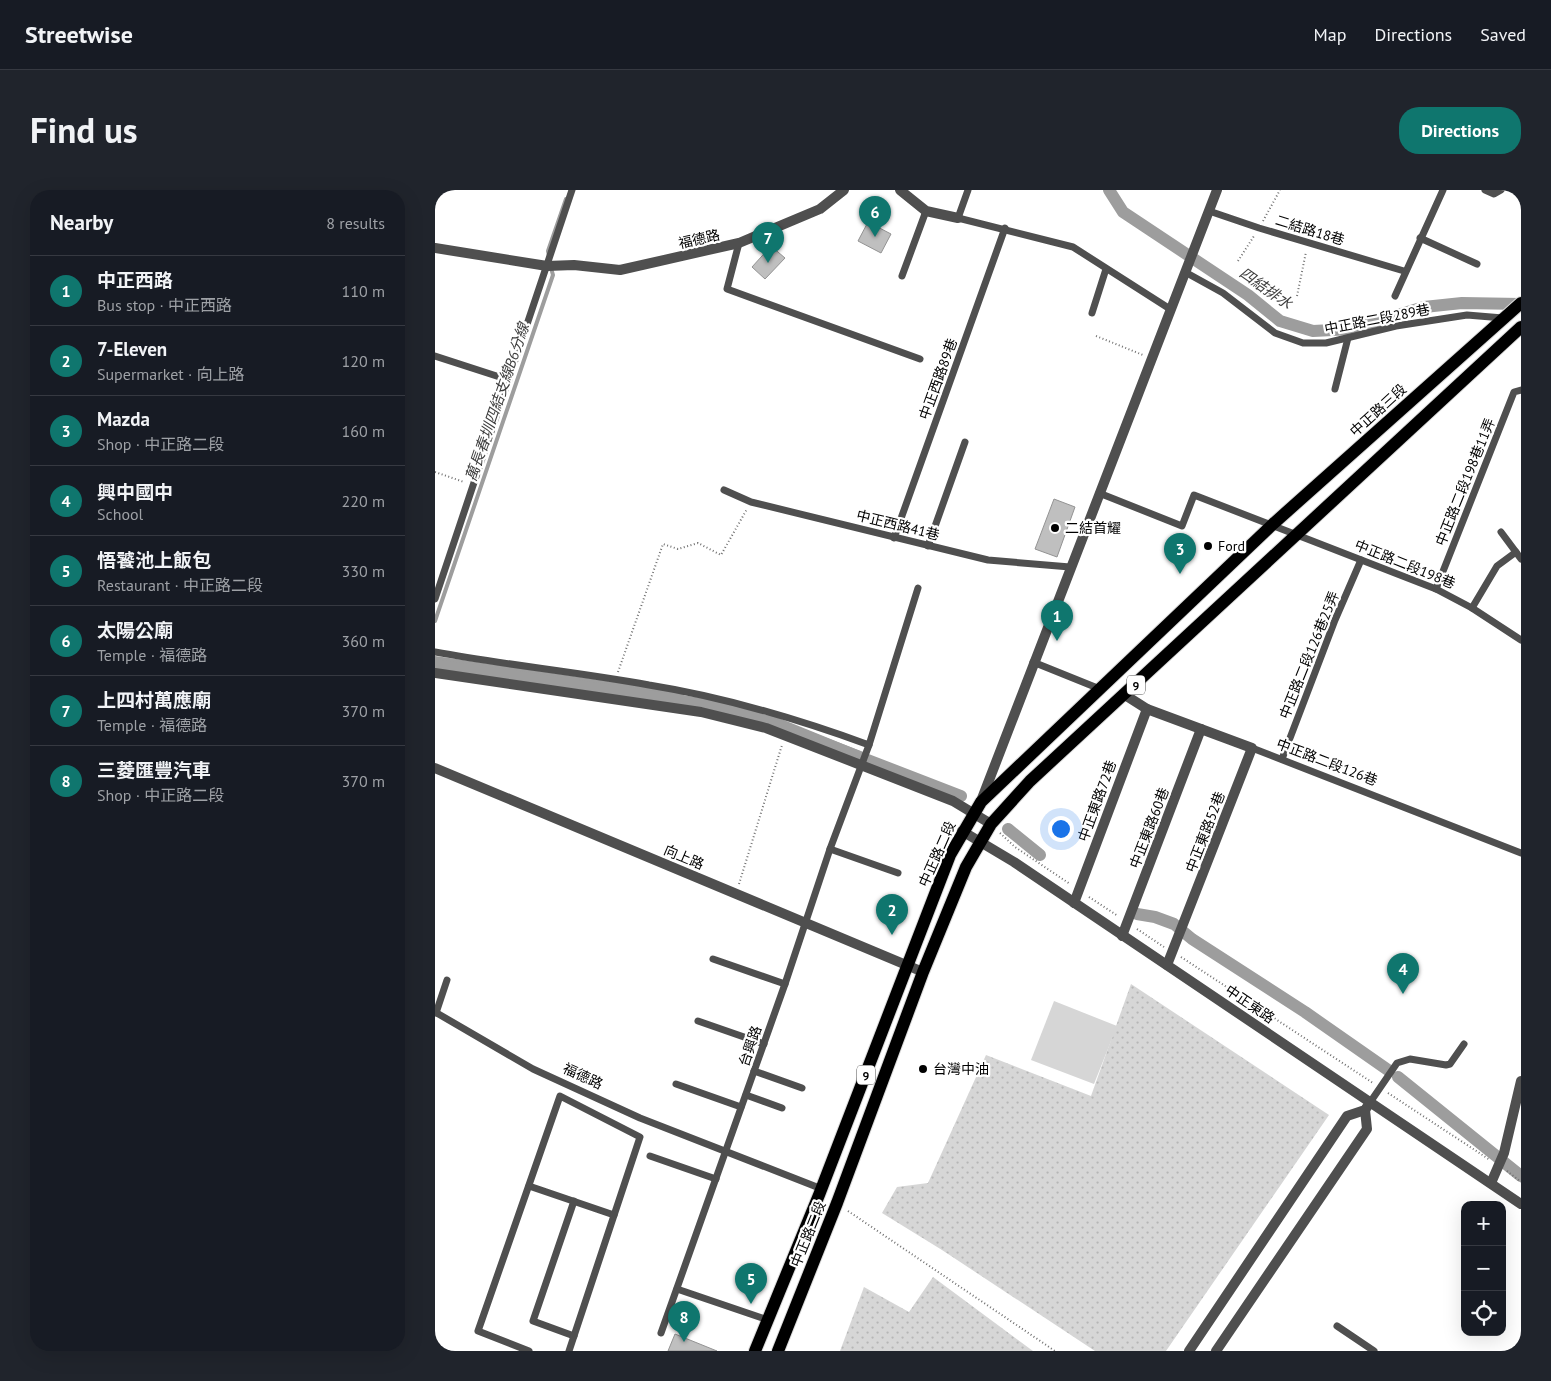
<!DOCTYPE html>
<meta charset="utf-8">
<style>
body{margin:0;font-family:"PT Sans","Noto Sans TC",sans-serif;background:#20242c;color:#f1f3f6}
.controls{position:absolute;right:15px;bottom:15px;display:grid;overflow:hidden;border-radius:10px;box-shadow:0 5px 20px #0002}
.controls button{width:45px;height:45px;display:grid;place-items:center;padding:0;border:0;border-bottom:1px solid #363941;background:#171b24;color:#f1f3f6;font:25px sans-serif}
.you{position:absolute;left:625px;top:638px;width:18px;height:18px;margin:-12px;border:4px solid #fff;border-radius:50%;background:#1a73e8;box-shadow:0 0 0 8px #1a73e833}
.badge{display:grid;place-items:center;width:32px;height:32px;border-radius:50%;background:#0f766e;color:#fff;font-size:16px;font-weight:700}
.pin{position:absolute;translate:-50% -41px;filter:drop-shadow(0 1px 2px #0008)}
.pin::after{content:'';position:absolute;top:26px;width:18px;height:15px;background:inherit;clip-path:polygon(0 0,100% 0,50% 100%)}
.list{margin:0;padding:0;list-style:none}
h2{display:flex;justify-content:space-between;align-items:center;height:65px;margin:0;padding:0 20px;font-size:21px}
h2 small{font-size:16px;font-weight:400;color:#9ea1a6}
.list li{display:grid;grid-template-columns:32px 1fr auto;gap:15px;align-items:center;box-sizing:border-box;height:70px;padding:0 20px;border-top:1px solid #363941}
.list b{display:block;font-size:19px;white-space:nowrap}
.list p{margin:0;font-size:16px;white-space:nowrap;color:#9ea1a6}
.list em{font-size:16px;font-style:normal;color:#9ea1a6}
.icon{flex:none;width:28px;height:28px;fill:none;stroke:currentColor;stroke-width:2;stroke-linecap:round;stroke-linejoin:round}
.map{position:relative;flex:none;width:1086px;height:1161px;overflow:hidden;border-radius:20px}
header{display:flex;align-items:center;gap:30px;box-sizing:border-box;height:70px;padding:0 25px;background:#171b24;border-bottom:1px solid #363941}
header strong{font-size:24px}
nav{display:flex;gap:28px;margin-inline-start:auto;font-size:18px}
.intro{display:flex;align-items:center;justify-content:space-between;box-sizing:border-box;height:120px;padding:0 30px}
h1{margin:0;font-size:35px}
.button{padding:12px 22px;border-radius:20px;background:#0f766e;color:#fff;font-size:18px;font-weight:700}
main{display:flex;gap:30px;padding:0 30px}
aside{flex:1;background:#171b24;border-radius:20px;box-shadow:0 5px 20px #0002}
.map>svg:first-child{display:block}
.grass{fill:url(#grass-dots)}
.park{fill:#d6d6d6}
.lines{fill:none;stroke-linecap:round;stroke-linejoin:round}
.stream{stroke:#9d9d9d;stroke-width:4}
.canal{stroke:#9d9d9d;stroke-width:12}
.building{fill:#bfbfbf;stroke:#939393}
.primary-casing{stroke:#dbdbdb;stroke-width:14}
.path{stroke:#717171;stroke-width:2;stroke-dasharray:1 2.5;stroke-linecap:butt}
.service{stroke:#4f4f4f;stroke-width:7}
.minor{stroke:#4f4f4f;stroke-width:10}
.primary{stroke:#000;stroke-width:12}
.poi-dot{fill:#000;stroke:#fff;stroke-width:2}
.labels{text-anchor:middle;dominant-baseline:central;stroke-width:4.5;stroke-linejoin:round;paint-order:stroke}
.shield{fill:#fff;stroke:#4c4c4c;stroke-width:1}
.shield-label{font-size:12px;font-weight:bold;fill:#000}
.street-label{font-size:14px;fill:#000;stroke:#fff}
.poi-label{font-size:14px;fill:#000;stroke:#fff;text-anchor:start}
.water-label{font-size:15px;font-style:italic;fill:#3e3e3e;stroke:#fff}
</style>
<header>
<strong>Streetwise</strong>
<nav><a>Map</a><a>Directions</a><a>Saved</a></nav>
</header>
<div class="intro"><h1>Find us</h1><a class="button">Directions</a></div>
<main>
<aside>
<h2>Nearby<small>8 results</small></h2>
<ul class="list">
<li><span class="badge">1</span><div><b>中正西路</b><p>Bus stop · 中正西路</p></div><em>110 m</em></li>
<li><span class="badge">2</span><div><b>7-Eleven</b><p>Supermarket · 向上路</p></div><em>120 m</em></li>
<li><span class="badge">3</span><div><b>Mazda</b><p>Shop · 中正路二段</p></div><em>160 m</em></li>
<li><span class="badge">4</span><div><b>興中國中</b><p>School</p></div><em>220 m</em></li>
<li><span class="badge">5</span><div><b>悟饕池上飯包</b><p>Restaurant · 中正路二段</p></div><em>330 m</em></li>
<li><span class="badge">6</span><div><b>太陽公廟</b><p>Temple · 福德路</p></div><em>360 m</em></li>
<li><span class="badge">7</span><div><b>上四村萬應廟</b><p>Temple · 福德路</p></div><em>370 m</em></li>
<li><span class="badge">8</span><div><b>三菱匯豐汽車</b><p>Shop · 中正路二段</p></div><em>370 m</em></li>
</ul>
</aside>
<div class="map">
<svg width="1086" height="1161" viewBox="0 0 1086 1161">
<defs>
<pattern id="grass-dots" width="8" height="8" patternUnits="userSpaceOnUse" patternTransform="scale(1.25)"><rect width="8" height="8" fill="#d6d6d6"/><path d="M2 2h.1M6 6h.1" fill="none" stroke="#b6b6b6" stroke-width="1.8" stroke-linecap="round"/></pattern>
</defs>
<rect width="100%" height="100%" fill="#fff"/>
<!-- grass -->
<g class="grass">
<path d="M696,794L894,925L731,1161H660L507,1060L447,1023L462,997L493,993L551,865L656,906Z"/>
<path d="M498,1087L598,1161H405L429,1097L474,1122Z"/>
</g>
<!-- park -->
<path class="park" d="M619,811L682,836L659,894L596,870Z"/>
<g class="lines">
<!-- stream -->
<g class="stream">
<path d="M114,66L113,61L131,9"/>
<path d="M0,431L118,85L116,78"/>
<path d="M0,468L248,504"/>
<path d="M334,526L425,563L424,566"/>
</g>
<!-- canal -->
<g class="canal">
<path d="M674,0L688,22L813,105L845,131L878,141L917,139L989,117L1027,113L1086,114"/>
<path d="M0,475L287,517L334,532L526,606"/>
<path d="M573,639L605,665"/>
<path d="M702,724L720,727L739,734L757,749L870,822L953,880"/>
<path d="M963,887L1086,986"/>
</g>
</g>
<!-- building -->
<g class="building">
<path d="M433,32L456,44L446,63L423,51Z"/>
<path d="M336,56L350,68L330,89L317,77Z"/>
<path d="M619,309L640,317L622,367L600,359Z"/>
<path d="M240,1144L282,1161H233Z"/>
</g>
<g class="lines">
<!-- primary casing -->
<g class="primary-casing">
<g id="primary">
<path d="M320,1161L384,1005L515,665L546,612L838,334L1086,113"/>
<path d="M343,1161L402,1013L488,782L531,677L556,634L595,591L1086,137"/>
</g>
</g>
<!-- path -->
<g class="path">
<path d="M828,31L845,0"/>
<path d="M803,71L819,46"/>
<path d="M862,106L871,62"/>
<path d="M661,146L708,165"/>
<path d="M0,282L29,292"/>
<path d="M183,482L228,354L243,359L263,353L286,365L312,319"/>
<path d="M565,643L580,657L635,694"/>
<path d="M304,694L347,555"/>
<path d="M654,707L683,726"/>
<path d="M702,739L729,757"/>
<path d="M746,767L938,893"/>
<path d="M953,903L1055,970"/>
<path d="M1072,981L1086,992"/>
<path d="M413,1021L620,1161"/>
</g>
<!-- service -->
<g class="service">
<path d="M533,0L523,28L638,57L735,119"/>
<path d="M1050,0L1059,4L1066,0"/>
<path d="M774,21L824,38L969,81"/>
<path d="M985,48L1042,74"/>
<path d="M304,53L292,99L485,169"/>
<path d="M750,82L788,103L840,143L868,153H891L961,136L1032,125L1068,128"/>
<path d="M467,86L491,21"/>
<path d="M960,106L1008,0"/>
<path d="M657,123L671,79"/>
<path d="M0,166L74,190"/>
<path d="M900,199L913,148"/>
<path d="M289,300L316,312L553,370L635,377"/>
<path d="M664,303L747,336L759,305L1001,399L1037,418L1086,450"/>
<path d="M1066,342L1086,369"/>
<path d="M459,348L570,38"/>
<path d="M493,356L530,252"/>
<path d="M1001,399L1079,202L1086,200"/>
<path d="M0,409L137,0"/>
<path d="M1037,418L1062,376L1081,362"/>
<path d="M0,462C71,475 143,482 214,495C289,507 363,529 434,555L483,398"/>
<path d="M598,472L665,499"/>
<path d="M817,558L1086,663"/>
<path d="M847,569L900,430L926,370"/>
<path d="M395,659L463,683"/>
<path d="M278,769L350,794"/>
<path d="M0,822L98,879L205,928L387,999"/>
<path d="M1,823L12,790"/>
<path d="M263,831L329,854"/>
<path d="M319,881L367,898"/>
<path d="M241,894L306,917"/>
<path d="M311,905L347,918"/>
<path d="M936,911L962,873L975,869L1011,875L1015,874L1029,854"/>
<path d="M215,966L281,989"/>
<path d="M94,996L179,1025"/>
<path d="M139,1011L98,1131L139,1146"/>
<path d="M242,1099L333,1130"/>
<path d="M902,1136L939,1161"/>
<path d="M226,1143L350,794L395,659L434,555"/>
<path d="M94,1161L43,1141L125,906L205,947L134,1161"/>
</g>
<!-- minor -->
<g class="minor">
<path d="M465,0L491,21L523,28"/>
<path d="M0,58L112,76L139,75L185,80L304,53L385,19L409,0"/>
<path d="M0,483L266,522L331,538L518,611L556,634"/>
<path d="M690,505L712,519L817,558L732,775"/>
<path d="M0,578L488,782"/>
<path d="M546,611L782,0"/>
<path d="M527,641L579,672L1086,1014"/>
<path d="M639,713L712,519"/>
<path d="M687,746L766,539"/>
<path d="M1056,993L1069,963L1086,891"/>
<path d="M754,1161L912,926L930,920L936,911"/>
<path d="M781,1161L932,939L930,920"/>
</g>
<!-- primary -->
<use href="#primary" class="primary"/>
</g>
<!-- markers -->
<g class="poi-dot">
<circle cx="620" cy="338" r="5"/>
<circle cx="773" cy="356" r="5"/>
<circle cx="488" cy="879" r="5"/>
</g>
<g class="labels">
<!-- shield labels -->
<g class="shield">
<rect x="692" y="485.5" width="18" height="19" rx="4"/>
<rect x="422" y="875.5" width="18" height="19" rx="4"/>
</g>
<g class="shield-label">
<text x="701" y="495">9</text>
<text x="431" y="885">9</text>
</g>
<!-- street labels -->
<g class="street-label">
<text transform="translate(875 40) rotate(17)">二結路18巷</text>
<text transform="translate(264 49) rotate(-13)">福德路</text>
<text transform="translate(942 129) rotate(-11)">中正路二段289巷</text>
<text transform="translate(503 189) rotate(-70)">中正西路89巷</text>
<text transform="translate(943 220) rotate(-42)">中正路三段</text>
<text transform="translate(1030 292) rotate(-68)">中正路二段198巷11弄</text>
<text transform="translate(463 335) rotate(14)">中正西路41巷</text>
<text transform="translate(970 374) rotate(22)">中正路二段198巷</text>
<text transform="translate(874 465) rotate(-68)">中正路二段126巷25弄</text>
<text transform="translate(892 572) rotate(21)">中正路二段126巷</text>
<text transform="translate(662 611) rotate(-70)">中正東路72巷</text>
<text transform="translate(714 638) rotate(-69)">中正東路60巷</text>
<text transform="translate(770 642) rotate(-69)">中正東路52巷</text>
<text transform="translate(502 664) rotate(-66)">中正路二段</text>
<text transform="translate(249 667) rotate(23)">向上路</text>
<text transform="translate(815 814) rotate(34)">中正東路</text>
<text transform="translate(315 856) rotate(-71)">台興路</text>
<text transform="translate(148 886) rotate(25)">福德路</text>
<text transform="translate(373 1044) rotate(-68)">中正路二段</text>
</g>
<!-- poi labels -->
<g class="poi-label">
<text x="630" y="338">二結首耀</text>
<text x="783" y="356">Ford</text>
<text x="498" y="879">台灣中油</text>
</g>
<!-- water labels -->
<g class="water-label">
<text transform="translate(831 98) rotate(35)">四結排水</text>
<text transform="translate(62 212) rotate(-71)">萬長春圳四結支線B6分線</text>
</g>
</g>
</svg>
<div class="controls">
<button>+</button>
<button>−</button>
<button><svg class="icon" aria-label="locate" viewBox="0 0 24 24"><circle cx="12" cy="12" r="6"/><path d="M12 2v4M12 18v4M2 12h4M18 12h4"/></svg></button>
</div>
<div class="you"></div>
<div class="pin badge" style="left:622px;top:451px">1</div>
<div class="pin badge" style="left:457px;top:745px">2</div>
<div class="pin badge" style="left:745px;top:384px">3</div>
<div class="pin badge" style="left:968px;top:804px">4</div>
<div class="pin badge" style="left:316px;top:1114px">5</div>
<div class="pin badge" style="left:440px;top:47px">6</div>
<div class="pin badge" style="left:333px;top:73px">7</div>
<div class="pin badge" style="left:249px;top:1152px">8</div>
</div>
</main>
